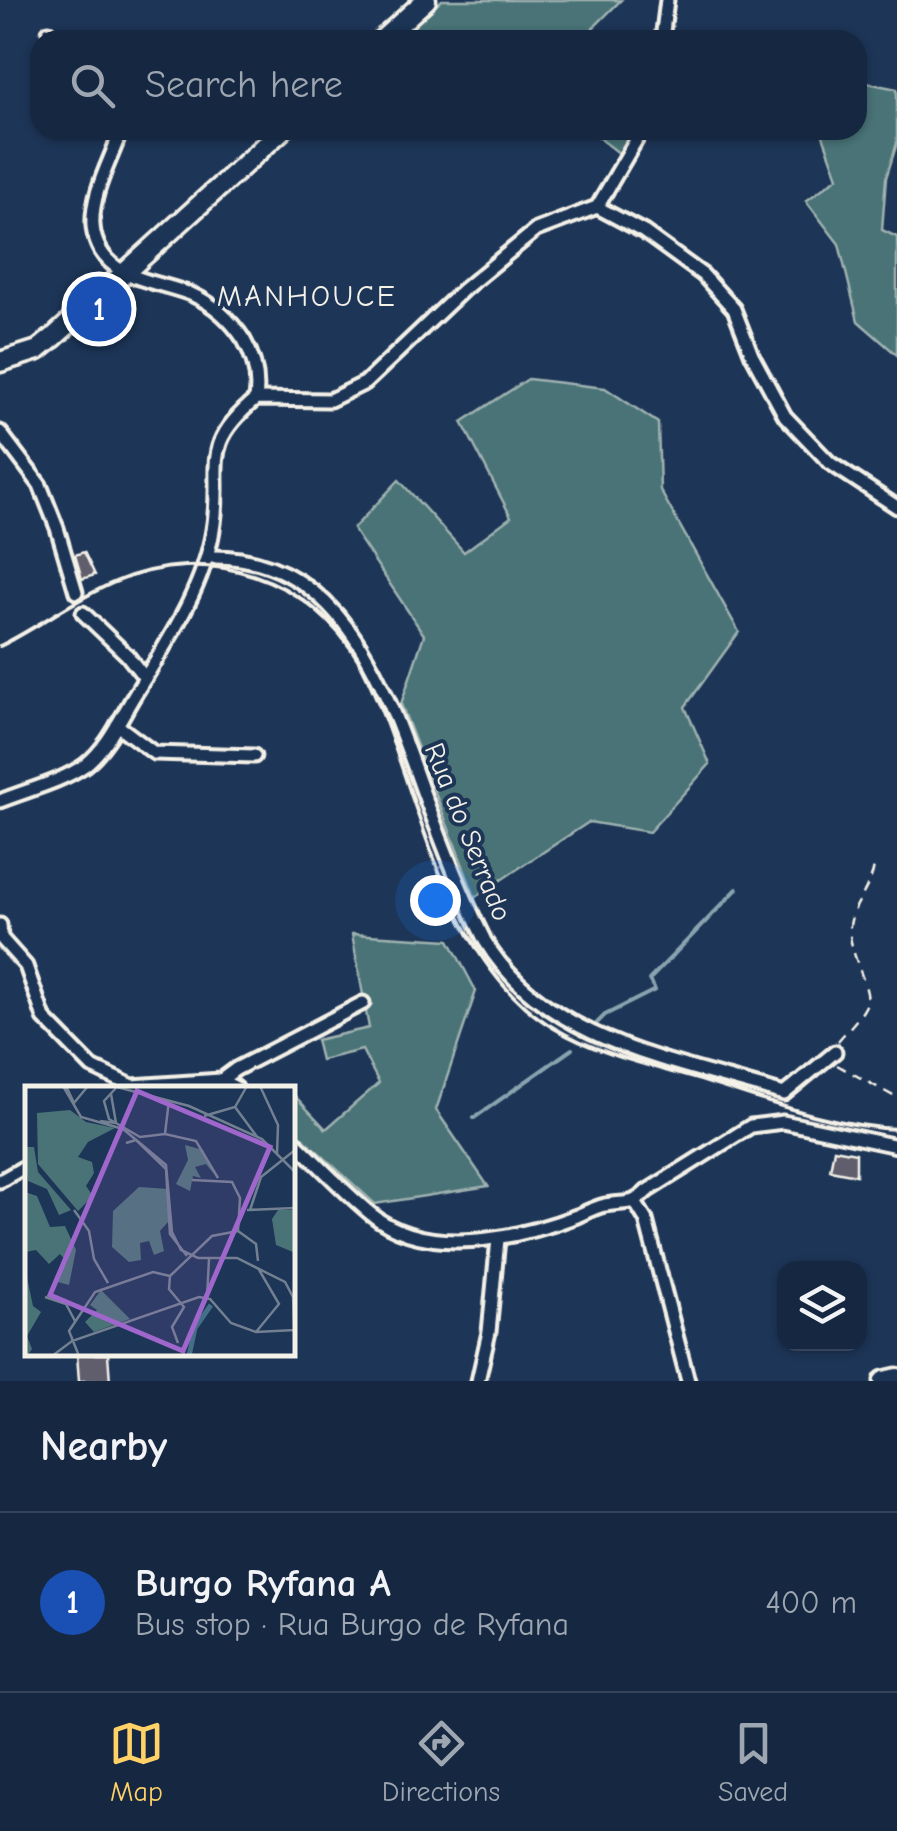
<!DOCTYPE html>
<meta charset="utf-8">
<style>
body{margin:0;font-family:"Comic Neue",sans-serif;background:#23344c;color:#f1f3f6}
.controls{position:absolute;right:30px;bottom:30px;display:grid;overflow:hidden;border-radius:20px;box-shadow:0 2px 8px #0004}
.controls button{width:90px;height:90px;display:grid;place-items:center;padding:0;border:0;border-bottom:2px solid #35445a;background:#162841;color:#f1f3f6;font:50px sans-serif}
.you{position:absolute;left:435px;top:900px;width:35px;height:35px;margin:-25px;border:8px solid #fff;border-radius:50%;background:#1a73e8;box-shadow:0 0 0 15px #1a73e833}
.badge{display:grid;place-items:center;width:65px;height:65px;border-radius:50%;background:#ffd166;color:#fff;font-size:32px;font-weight:700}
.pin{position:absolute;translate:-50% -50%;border:5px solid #fff;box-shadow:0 2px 10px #0006}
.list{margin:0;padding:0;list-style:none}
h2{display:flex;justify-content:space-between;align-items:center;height:130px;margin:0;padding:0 40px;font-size:42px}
h2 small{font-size:32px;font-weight:400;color:#9ea6b1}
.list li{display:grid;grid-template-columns:65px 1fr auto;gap:30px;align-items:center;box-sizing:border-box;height:180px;padding:0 40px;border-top:2px solid #35445a}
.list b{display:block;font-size:38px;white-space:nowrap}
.list p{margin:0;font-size:32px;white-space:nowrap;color:#9ea6b1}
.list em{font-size:32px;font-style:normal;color:#9ea6b1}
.icon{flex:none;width:55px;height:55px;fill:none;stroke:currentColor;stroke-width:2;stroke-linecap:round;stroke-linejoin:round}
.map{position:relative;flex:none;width:897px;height:1381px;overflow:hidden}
.search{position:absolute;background:#162841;box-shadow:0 2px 8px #0004;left:30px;right:30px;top:30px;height:110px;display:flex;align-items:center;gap:25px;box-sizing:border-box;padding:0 35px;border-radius:30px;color:#9ea6b1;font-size:38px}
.sheet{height:310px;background:#162841}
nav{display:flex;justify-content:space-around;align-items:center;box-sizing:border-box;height:140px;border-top:2px solid #35445a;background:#162841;font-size:28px;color:#9ea6b1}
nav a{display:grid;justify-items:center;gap:5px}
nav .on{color:#ffd166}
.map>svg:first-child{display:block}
.green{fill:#4a7377;stroke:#9fb2b0;stroke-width:2.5}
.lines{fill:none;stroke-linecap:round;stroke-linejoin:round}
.stream{stroke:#8aa3af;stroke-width:4}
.building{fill:#615d6d;stroke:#f4f1e8;stroke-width:2.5}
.street-casing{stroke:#f4f1e8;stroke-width:19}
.secondary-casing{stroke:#f4f1e8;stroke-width:25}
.path{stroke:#f4f1e8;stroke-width:2.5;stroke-dasharray:10 8;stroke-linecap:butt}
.street{stroke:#1d3557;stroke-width:11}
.secondary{stroke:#1d3557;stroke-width:18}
.rail{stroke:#f4f1e8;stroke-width:4}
.labels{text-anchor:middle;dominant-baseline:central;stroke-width:8;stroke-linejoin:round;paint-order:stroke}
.street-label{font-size:28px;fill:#f4f1e8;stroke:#1d3557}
.neighbourhood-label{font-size:30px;letter-spacing:2.5px;fill:#f4f1e8;stroke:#1d3557}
.inset-river{fill:none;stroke:#446f89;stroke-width:5}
.inset-road{fill:none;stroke:#738091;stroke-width:2.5}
.view{fill:#9f67cb;fill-opacity:0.15;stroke:#9f67cb;stroke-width:5}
.inset-edge{fill:none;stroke:#f4f1e8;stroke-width:5}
</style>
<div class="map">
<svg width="897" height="1381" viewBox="0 0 897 1381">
<rect width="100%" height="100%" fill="#1d3557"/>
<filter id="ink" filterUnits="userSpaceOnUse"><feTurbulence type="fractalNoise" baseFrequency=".01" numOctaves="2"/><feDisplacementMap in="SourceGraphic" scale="20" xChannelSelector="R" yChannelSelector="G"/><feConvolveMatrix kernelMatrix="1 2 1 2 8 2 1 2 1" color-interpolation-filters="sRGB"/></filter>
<g filter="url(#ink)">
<!-- green -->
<g class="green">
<path d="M442,0H621L592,29L602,40H398Z"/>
<path d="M868,83L897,89V143L886,178L882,230L897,237V355L858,321L839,244L806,201L838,177L821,130H857V87Z"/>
<path d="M589,130H636L620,154Z"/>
<path d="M528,379L605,388L658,423L660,490L739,632L685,707L710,764L649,832L589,822L475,897L401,704L424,635L353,529L399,480L464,552L511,517L462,422Z"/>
<path d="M352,934L449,940L476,991L436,1110L488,1186L375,1204L293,1129L292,1093L326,1129L379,1083L362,1050L321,1060L316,1040L369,1028Z"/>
</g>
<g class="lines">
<!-- stream -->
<g class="stream">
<path d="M597,1023L605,1015L655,990L649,980L737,889"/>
<path d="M474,1118L572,1049"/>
</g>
</g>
<!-- building -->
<g class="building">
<path d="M84,552L95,575L82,579L75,555Z"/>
<path d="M834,1149L856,1153V1175L830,1170Z"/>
<path d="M77,1354H108L110,1381H79Z"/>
</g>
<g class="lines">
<!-- street casing -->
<g class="street-casing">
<g id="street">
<path d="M49,32L56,40"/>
<path d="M662,40L667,0"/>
<path d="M121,130C111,161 91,192 93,226C98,280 154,279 193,295C215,305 231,320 244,340C255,359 259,377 256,399"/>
<path d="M597,207L644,232L703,275L734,309L752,355L785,416L830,463L897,507"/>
<path d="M0,432L40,485L57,528L76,592"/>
<path d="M208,557C343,553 386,689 423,792C442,842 461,893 485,941C545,1042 679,1062 784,1094L835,1052"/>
<path d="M83,613L127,655L145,678"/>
<path d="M117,725L154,753L254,756"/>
<path d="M0,801C27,790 61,782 85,765C107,748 120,719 134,696C165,645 203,591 213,530C224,466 197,448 256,399L330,400L365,383L463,290L536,230L597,207L642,130"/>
<path d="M0,925L1,938L26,966L44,1018L92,1067L132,1086L221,1080L236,1069L363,1003"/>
<path d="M221,1080L236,1088"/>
<path d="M292,1139C318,1164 343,1191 371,1214C426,1259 516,1239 577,1216C586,1212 596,1207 605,1205C626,1201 631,1207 647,1191L751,1126L783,1122L897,1146"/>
<path d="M0,1181L28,1165"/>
<path d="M635,1202L646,1220L688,1381"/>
<path d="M478,1381L489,1332L498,1239"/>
</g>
</g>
<!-- secondary casing -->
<g class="secondary-casing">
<g id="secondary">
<path d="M382,40L426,0"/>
<path d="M0,362L38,350L54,337L282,130"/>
<path d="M884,1381L897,1378"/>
</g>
</g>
<!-- path -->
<g class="path">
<path d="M838,1041C847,1030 862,1016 867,1003C872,990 847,950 850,926C852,906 870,889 874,867"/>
<path d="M837,1065L897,1098"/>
</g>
<!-- street -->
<use href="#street" class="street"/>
<!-- secondary -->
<use href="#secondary" class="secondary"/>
<!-- rail -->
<path class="rail" d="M0,646C39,627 74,599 115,582C208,543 310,576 361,664C419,778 438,960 554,1028C597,1054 649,1065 697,1079C762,1099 829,1126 897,1129"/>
</g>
</g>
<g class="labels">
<!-- street labels -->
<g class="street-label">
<text transform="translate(468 832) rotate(68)">Rua do Serrado</text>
</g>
<!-- neighbourhood labels -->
<g class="neighbourhood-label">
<text x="307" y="296">MANHOUCE</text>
</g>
</g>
<!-- overview -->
<g transform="translate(25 1086)">
<rect width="270" height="270" fill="#1d3557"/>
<path d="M45,24L61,36L90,42L63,56L53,71L67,76L69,87L61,100L68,110L53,125L13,78L12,27ZM160,59L178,64L189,88L181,78L170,81L176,92L168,90L165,105L151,98L163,74ZM0,61H9L13,86L46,124L34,129L22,103L3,95ZM114,101L144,103L143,136L135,145L139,165L129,169L124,155L115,157L116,174L104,176L87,161L88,125ZM0,106L12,110L25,141L40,140L51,164L44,199L29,195L42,176L35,168L24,178L11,164L0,166ZM253,124H270V179L268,166L251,159L247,133ZM0,182L8,220L16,226L2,250L7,263L2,270ZM76,204L105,233L69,246L60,236L72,224L65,219Z" fill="#4a7377"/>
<path class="inset-river" d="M164,270L170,242L186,219"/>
<path class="inset-road" d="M38,0L56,31L98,43L141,79L147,146L156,164L173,172H212L260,196L268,211L270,257M41,0L49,17L63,0M88,0L164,20L237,53L270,86M235,0L253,39L252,68M91,2L79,15L84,33L115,51L140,48L171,55L193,92M210,21L233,52M179,30L210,21L222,0M75,35L91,37L86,8M140,48L144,14M101,57L111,54L141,83L145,148L162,170M167,94L207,96L215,112L213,145M49,124L64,145L69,173L83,197M222,124L270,122M225,124L236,91L270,64M213,145L231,158L233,175M145,190L187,150L213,145M145,190L144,203L159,221L147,241L153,257M20,211L41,218L50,235M182,212L184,173M231,246L254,218L233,182M27,270L47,255L174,211L185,213L206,237L231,246L270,244M54,270L44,245L70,206L128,186L145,190"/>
<path class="view" d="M112,5L245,61L158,265L25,209Z"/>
<rect width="270" height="270" class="inset-edge"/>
</g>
</svg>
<div class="controls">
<button><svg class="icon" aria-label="layers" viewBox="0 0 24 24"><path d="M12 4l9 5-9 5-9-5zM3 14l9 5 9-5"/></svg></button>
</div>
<div class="you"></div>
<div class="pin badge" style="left:99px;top:309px;background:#1a4fb4">1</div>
<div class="search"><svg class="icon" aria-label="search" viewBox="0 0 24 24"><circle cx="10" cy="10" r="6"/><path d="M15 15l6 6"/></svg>Search here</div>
</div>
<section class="sheet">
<h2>Nearby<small></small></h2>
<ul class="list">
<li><span class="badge" style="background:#1a4fb4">1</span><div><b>Burgo Ryfana A</b><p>Bus stop · Rua Burgo de Ryfana</p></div><em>400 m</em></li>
</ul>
</section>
<nav>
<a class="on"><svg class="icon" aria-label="map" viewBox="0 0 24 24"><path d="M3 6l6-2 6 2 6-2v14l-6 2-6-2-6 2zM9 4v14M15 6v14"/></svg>Map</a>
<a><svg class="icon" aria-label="directions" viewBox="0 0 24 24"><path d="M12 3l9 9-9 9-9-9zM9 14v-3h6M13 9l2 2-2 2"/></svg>Directions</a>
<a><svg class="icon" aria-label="saved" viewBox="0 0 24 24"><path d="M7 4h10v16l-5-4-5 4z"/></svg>Saved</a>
</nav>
